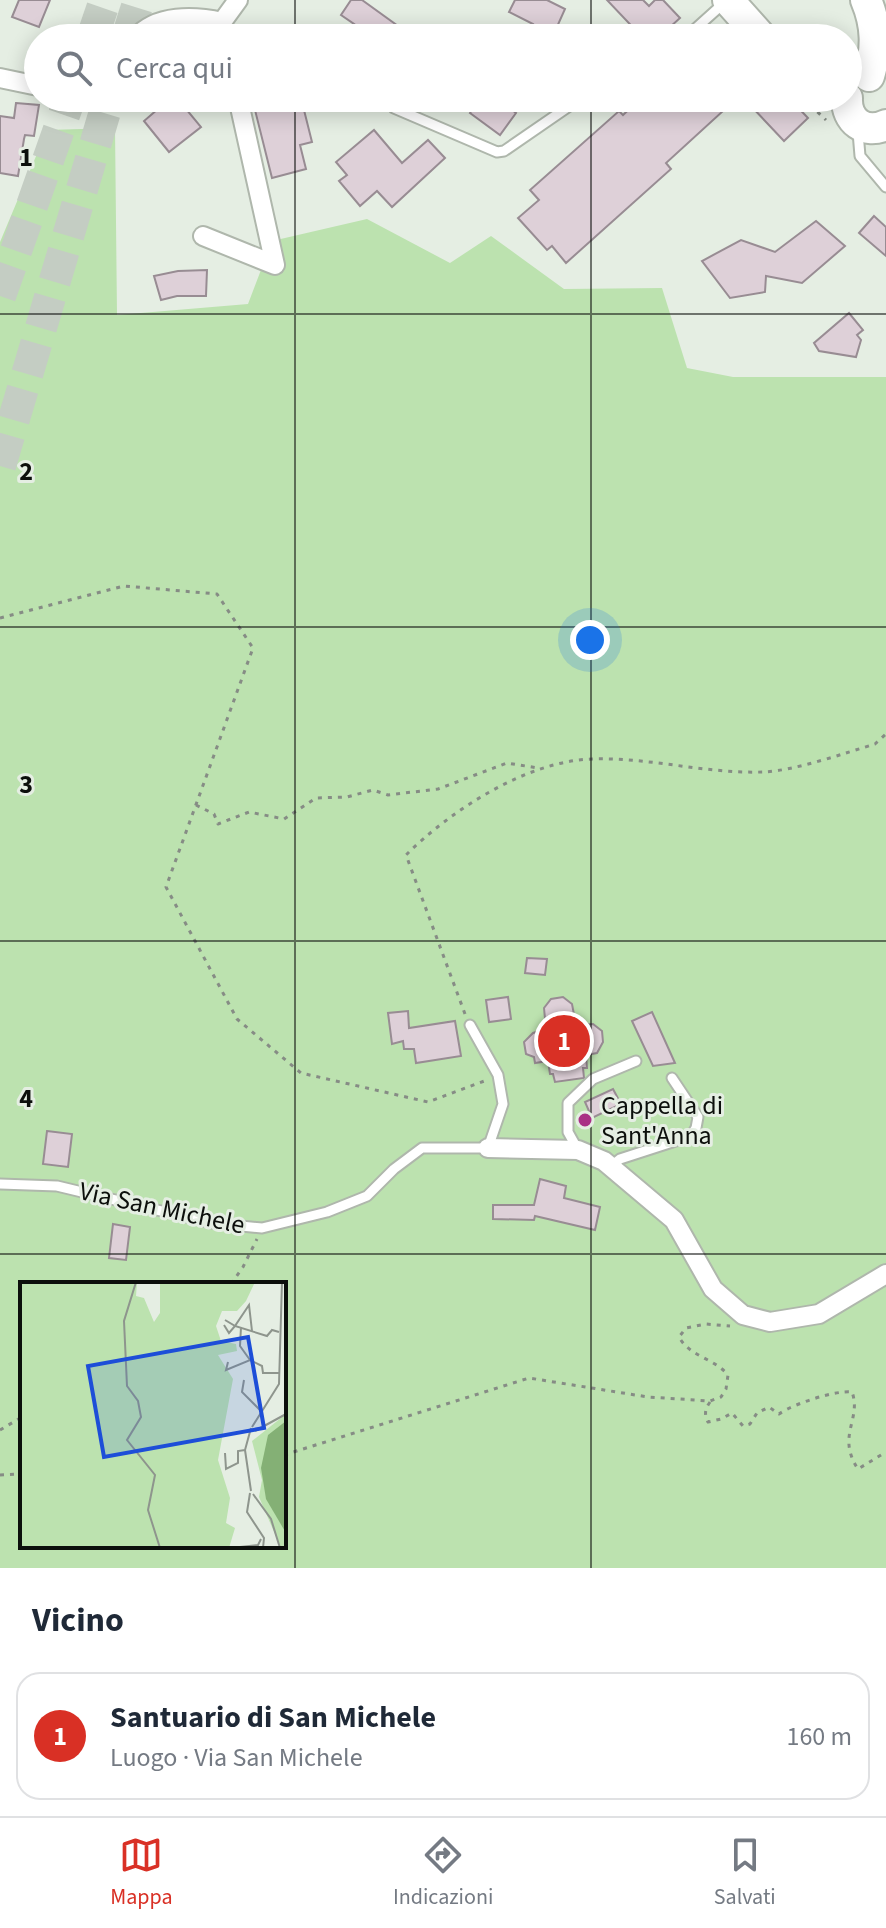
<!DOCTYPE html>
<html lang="it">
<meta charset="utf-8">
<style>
body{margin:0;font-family:"Source Sans 3",sans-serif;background:#f2f2f3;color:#1f2937}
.you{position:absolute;left:590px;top:640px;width:28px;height:28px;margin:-20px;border:6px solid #fff;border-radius:50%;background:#1a73e8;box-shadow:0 0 0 12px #1a73e833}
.badge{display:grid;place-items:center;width:52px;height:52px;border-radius:50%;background:#d93025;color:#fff;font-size:26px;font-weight:700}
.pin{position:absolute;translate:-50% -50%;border:4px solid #fff;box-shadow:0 2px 8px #0006}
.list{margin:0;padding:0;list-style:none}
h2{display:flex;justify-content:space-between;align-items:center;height:104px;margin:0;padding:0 32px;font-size:34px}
h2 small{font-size:26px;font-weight:400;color:#747a83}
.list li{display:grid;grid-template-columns:52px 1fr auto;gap:24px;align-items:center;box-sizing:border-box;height:128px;margin:0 16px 16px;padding:0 16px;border:2px solid #e0e1e3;border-radius:24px}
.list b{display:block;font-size:30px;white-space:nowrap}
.list p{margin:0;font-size:26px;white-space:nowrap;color:#747a83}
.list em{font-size:26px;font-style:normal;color:#747a83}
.icon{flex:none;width:44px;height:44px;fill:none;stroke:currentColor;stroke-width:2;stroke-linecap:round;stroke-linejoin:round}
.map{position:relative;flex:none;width:886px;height:1568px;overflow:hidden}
.search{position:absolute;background:#fff;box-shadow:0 4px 20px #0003;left:24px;right:24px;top:24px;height:88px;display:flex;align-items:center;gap:20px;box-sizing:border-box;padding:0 28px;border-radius:44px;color:#747a83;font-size:30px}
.sheet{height:248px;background:#fff}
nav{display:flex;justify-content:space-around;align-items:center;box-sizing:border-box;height:112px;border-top:2px solid #e0e1e3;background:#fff;font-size:22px;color:#747a83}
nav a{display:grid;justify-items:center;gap:4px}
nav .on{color:#d93025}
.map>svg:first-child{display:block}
.green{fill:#bce2af;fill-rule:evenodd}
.building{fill:#ded0d8;stroke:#988c93;stroke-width:2}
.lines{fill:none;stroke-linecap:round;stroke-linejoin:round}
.trunk-tunnel{stroke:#c4cdc3;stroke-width:32;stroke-dasharray:32 16;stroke-linecap:butt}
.service-casing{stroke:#afb7ac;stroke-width:13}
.minor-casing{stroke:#afb7ac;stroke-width:22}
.primary-casing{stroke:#afb7ac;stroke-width:34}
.path{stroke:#868c85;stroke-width:3;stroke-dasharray:4 6;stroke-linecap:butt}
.service{stroke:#fff;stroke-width:9}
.minor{stroke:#fff;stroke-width:18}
.primary{stroke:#fff;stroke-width:30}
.grid{fill:none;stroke:#0c0f0c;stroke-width:2;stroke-opacity:0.55}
.poi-dot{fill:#a93085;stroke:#e5eee3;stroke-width:3}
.labels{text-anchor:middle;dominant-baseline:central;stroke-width:6;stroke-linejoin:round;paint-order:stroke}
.poi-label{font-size:26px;fill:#0c0f0c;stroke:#e5eee3;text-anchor:start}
.street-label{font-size:26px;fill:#0c0f0c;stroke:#e5eee3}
.inset-road{fill:none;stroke:#8e958d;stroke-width:2}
.view{fill:#1d4ed8;fill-opacity:0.15;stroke:#1d4ed8;stroke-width:4}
.inset-edge{fill:none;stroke:#0c0f0c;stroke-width:4}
.grid-label{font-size:26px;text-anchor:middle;font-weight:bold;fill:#0c0f0c;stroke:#e5eee3;stroke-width:6;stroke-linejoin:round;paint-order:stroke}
</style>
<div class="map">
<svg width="886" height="1568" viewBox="0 0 886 1568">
<rect width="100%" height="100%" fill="#e5eee3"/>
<!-- green -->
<path class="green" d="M115,128L117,315L248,304L272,241L367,219L450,263L491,236L564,289L662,288L687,368L733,377H886V1568H0V242L47,130ZM22,1284H284V1546H22Z"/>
<!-- building -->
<g class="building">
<path d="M19,0H50L39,27L12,17Z"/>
<path d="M351,0H362L398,26L389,38H366L351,27L354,24L341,15Z"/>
<path d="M515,0H547L565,9L552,38H538L529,33L533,24L509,12Z"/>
<path d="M607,0H643L649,6L655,0H663L680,18L658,38H643Z"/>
<path d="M163,98H177L201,127L169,152L144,121L159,108L156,104Z"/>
<path d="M252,98H301L312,142L300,145L306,169L272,178Z"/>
<path d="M455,98H496L516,113L500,135L470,113L472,110Z"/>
<path d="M641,98H711L723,111L666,163L671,169L566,263L552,246L547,250L518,218L539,200L530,190L619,111L623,115Z"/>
<path d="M758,98H789L808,118L784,141L750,105Z"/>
<path d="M16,103L39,105L34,136L25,135L24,139L18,176L0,173V116L14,118Z"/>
<path d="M374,130L402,163L428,140L445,158L392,207L377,191L360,206L339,181L347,175L336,162Z"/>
<path d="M874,216L886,227V256L859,233Z"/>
<path d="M816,221L845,246L802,283L766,276L765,292L730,298L702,261L741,240L775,252Z"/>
<path d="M207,270L206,296H177L161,300L154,276L178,271Z"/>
<path d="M849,313L863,330L857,335L861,340L856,357L819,351L814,343Z"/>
<path d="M527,958L547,959L545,975L525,973Z"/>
<path d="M508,997L511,1019L489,1022L486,1000Z"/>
<path d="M563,997L572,1004L576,1025L593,1024L602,1031L603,1042L597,1053L586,1055L587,1068H583L584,1078L555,1082L553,1074H550L548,1061L535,1063L534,1057L526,1054L524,1042L533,1033L546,1029L544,1008L551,999Z"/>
<path d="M408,1011L409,1028L455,1021L461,1056L416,1063L414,1049H404L403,1041L392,1044L388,1013Z"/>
<path d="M652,1012L675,1063L653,1066L632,1021Z"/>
<path d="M613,1089L621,1104L592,1118L585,1102Z"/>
<path d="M47,1131L72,1134L68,1167L43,1164Z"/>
<path d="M540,1179L566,1186L564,1198L600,1207L595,1230L535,1216L534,1220L493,1219V1205H534Z"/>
<path d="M113,1224L130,1227L126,1260L109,1258Z"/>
</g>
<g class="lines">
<!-- trunk-tunnel -->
<g class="trunk-tunnel">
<path d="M92,38L105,0"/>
<path d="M127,38L139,0"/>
<path d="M0,296L70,98"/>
<path d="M0,466L109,98"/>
</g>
<!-- service casing -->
<g class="service-casing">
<g id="service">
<path d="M685,38L724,3"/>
<path d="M394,108L497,152L504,151L581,98"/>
<path d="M858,132L860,156L886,187"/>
<path d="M578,1150L568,1132V1103L593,1079L636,1061"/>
<path d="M610,1167L620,1159L691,1136L696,1128L698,1117L672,1078"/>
<path d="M0,1184L57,1186L211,1223L262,1228L327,1212L367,1196L394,1169L422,1148H488L503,1104L498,1075L470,1025"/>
</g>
</g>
<!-- minor casing -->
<g class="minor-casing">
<g id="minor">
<path d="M136,38C156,14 195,16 222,22"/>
<path d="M225,38L222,22L238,0"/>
<path d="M0,78L38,86"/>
<path d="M203,236L275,265L238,98"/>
<path d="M488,1148L578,1150L604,1161L674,1220L713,1289L743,1315L770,1322L819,1314L886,1274"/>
</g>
</g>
<!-- primary casing -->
<g class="primary-casing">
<g id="primary">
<path d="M728,0L762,38"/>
<path d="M866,0C877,26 877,49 869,76"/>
<path d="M847,98C846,121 865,135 886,125"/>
</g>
</g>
<!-- path -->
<g class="path">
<path d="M803,98L826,120"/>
<path d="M0,618L124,586L217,594L253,648L166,887L237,1019L301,1073L428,1102L487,1080"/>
<path d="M196,805L214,814L218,824L249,812L284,819L316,798L347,797L373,790L388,795L438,789L507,763L538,768"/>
<path d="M465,1014L406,855C451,810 527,761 592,759C649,757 706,774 763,772C794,771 845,753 875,744L886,734"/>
<path d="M231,1284L243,1267L257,1239"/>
<path d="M710,1402C705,1409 704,1414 708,1422L721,1419L732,1413L743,1426L750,1424L757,1413L769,1407L779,1414C793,1404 835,1390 852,1392C862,1419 836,1436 858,1469L886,1452"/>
<path d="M0,1430L22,1417"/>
<path d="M284,1455L529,1378L648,1397L710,1401L721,1397L726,1389L728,1375C714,1358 690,1357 679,1337L686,1328L706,1324L730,1326"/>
<path d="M0,1475L22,1474"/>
</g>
<!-- service -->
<use href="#service" class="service"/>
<!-- minor -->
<use href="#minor" class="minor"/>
<!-- primary -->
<use href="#primary" class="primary"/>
</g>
<!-- grid -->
<path class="grid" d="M295,0V38M591,0V38M295,98V1568M591,98V1568M0,314H886M0,627H886M0,941H886M0,1254H886"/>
<!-- markers -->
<circle class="poi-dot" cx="585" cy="1120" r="8"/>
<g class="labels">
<!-- poi labels -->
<g class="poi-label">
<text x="601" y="1105">Cappella di<tspan x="601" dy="30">Sant'Anna</tspan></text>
</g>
<!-- street labels -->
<g class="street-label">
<text transform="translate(162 1208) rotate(12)">Via San Michele</text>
</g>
</g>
<!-- overview -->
<g transform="translate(20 1282)">
<rect width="266" height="266" fill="#e5eee3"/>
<path d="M0,0H117L116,14L124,16L134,40L140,31V0H235L226,19L217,29H202L196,44L201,59L216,62L217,69L198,73L213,97L198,178L210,216L206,241L215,246L209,266H0ZM266,132V266H261L239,215L242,198L232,159Z" fill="#bce2af"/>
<path d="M266,139V251L246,217L241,186L248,153Z" fill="#84b075"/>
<path class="inset-road" d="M116,0L104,39L107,104L118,119L121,135L107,158L135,193L128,228L140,266M204,43L209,51L215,44L205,38M221,45L220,64L230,78M232,49L229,23L215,44L247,54L252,48L259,50M208,80L206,88L230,78L242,84L243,91H259M224,98L222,110L242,130M232,145L259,102L262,0M235,149L266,132M205,171L206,187L218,181V169L225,168M231,209L225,168L231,146M230,211L227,230L244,256L243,266M233,212L251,237L260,266M220,265L238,263L241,257"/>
<path class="view" d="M228,55L244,146L84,175L68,84Z"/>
<rect width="266" height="266" class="inset-edge"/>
</g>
<g class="grid-label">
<text x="26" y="166">1</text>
<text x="26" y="480">2</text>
<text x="26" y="793">3</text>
<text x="26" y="1107">4</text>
</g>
</svg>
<div class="you"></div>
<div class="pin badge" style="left:564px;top:1041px">1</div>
<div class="search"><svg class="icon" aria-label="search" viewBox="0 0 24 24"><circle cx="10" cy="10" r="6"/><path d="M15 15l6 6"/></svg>Cerca qui</div>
</div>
<section class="sheet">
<h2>Vicino<small></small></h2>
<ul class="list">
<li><span class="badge">1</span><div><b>Santuario di San Michele</b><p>Luogo · Via San Michele</p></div><em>160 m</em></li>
</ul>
</section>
<nav>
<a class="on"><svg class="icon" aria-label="map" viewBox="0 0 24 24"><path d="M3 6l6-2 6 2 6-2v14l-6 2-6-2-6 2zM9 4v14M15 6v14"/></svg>Mappa</a>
<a><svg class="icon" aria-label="directions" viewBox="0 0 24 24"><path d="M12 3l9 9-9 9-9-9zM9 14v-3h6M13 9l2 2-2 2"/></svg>Indicazioni</a>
<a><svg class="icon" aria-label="saved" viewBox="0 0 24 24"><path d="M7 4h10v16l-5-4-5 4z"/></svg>Salvati</a>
</nav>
